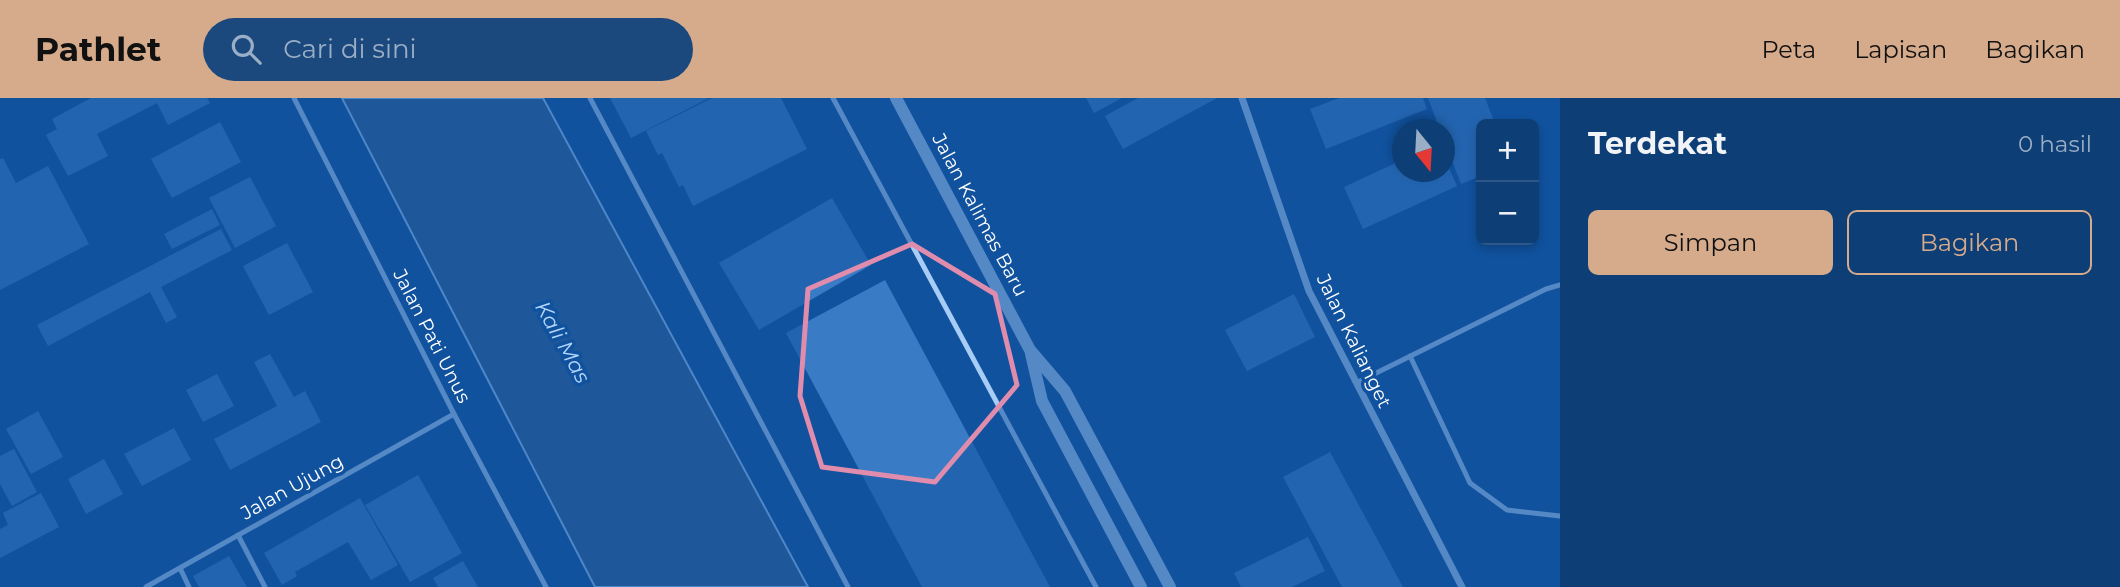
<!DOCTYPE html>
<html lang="id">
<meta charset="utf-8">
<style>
body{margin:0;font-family:Montserrat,sans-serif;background:#1b497e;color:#f1f3f6}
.controls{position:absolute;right:21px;top:21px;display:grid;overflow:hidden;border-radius:10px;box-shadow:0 4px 10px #0003}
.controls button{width:63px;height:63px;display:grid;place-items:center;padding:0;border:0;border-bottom:2px solid #2d5788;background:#0d3e76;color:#f1f3f6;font:35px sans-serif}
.compass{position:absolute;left:1392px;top:21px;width:63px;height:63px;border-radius:50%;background:#0d3e76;box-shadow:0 4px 10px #0003;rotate:162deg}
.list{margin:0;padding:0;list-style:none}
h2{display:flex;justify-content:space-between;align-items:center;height:91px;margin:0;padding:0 28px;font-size:30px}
h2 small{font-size:23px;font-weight:400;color:#9aaec5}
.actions{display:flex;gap:14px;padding:21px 28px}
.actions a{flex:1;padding:16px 0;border:2px solid #d6ab8b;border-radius:10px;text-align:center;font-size:24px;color:#d6ab8b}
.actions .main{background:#d6ab8b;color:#111}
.icon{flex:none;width:38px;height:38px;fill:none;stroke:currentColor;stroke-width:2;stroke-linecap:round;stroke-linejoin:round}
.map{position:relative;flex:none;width:1560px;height:489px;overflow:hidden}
header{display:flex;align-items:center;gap:42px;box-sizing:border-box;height:98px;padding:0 35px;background:#d6ab8b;color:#111}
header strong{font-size:33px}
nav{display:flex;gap:38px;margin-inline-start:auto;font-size:24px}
.search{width:490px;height:63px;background:#1b497e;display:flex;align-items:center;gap:18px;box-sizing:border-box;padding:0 24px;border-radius:38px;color:#9aaec5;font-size:26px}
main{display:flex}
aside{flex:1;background:#0d3e76}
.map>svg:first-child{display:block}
.water{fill:#2f5e96;stroke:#99c7f8;stroke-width:2}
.building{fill:#3a7bc5}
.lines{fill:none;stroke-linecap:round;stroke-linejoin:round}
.service{stroke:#a7ccf5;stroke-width:5}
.minor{stroke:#a7ccf5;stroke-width:7}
.tertiary{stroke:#a7ccf5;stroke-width:12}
.marked{fill:none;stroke:#e08cad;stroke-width:5;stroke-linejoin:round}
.labels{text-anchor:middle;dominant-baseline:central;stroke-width:7;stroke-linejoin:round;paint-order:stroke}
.street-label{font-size:19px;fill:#fff;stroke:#11529e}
.water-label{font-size:21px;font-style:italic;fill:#b4d6fb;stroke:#11529e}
</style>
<header>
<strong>Pathlet</strong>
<div class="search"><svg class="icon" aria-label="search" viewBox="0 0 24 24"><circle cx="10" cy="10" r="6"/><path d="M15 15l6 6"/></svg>Cari di sini</div>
<nav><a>Peta</a><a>Lapisan</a><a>Bagikan</a></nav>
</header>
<main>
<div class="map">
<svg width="1560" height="489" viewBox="0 0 1560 489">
<rect width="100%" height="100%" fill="#11529e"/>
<!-- water -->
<path class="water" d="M342,0H543L808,489H595Z"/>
<!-- building -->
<g class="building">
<path d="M91,0H207L210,5L168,27L157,5L97,36L108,58L68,78L46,37L57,31L52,21Z"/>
<path d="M610,0H709L631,40Z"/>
<path d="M712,0H781L807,51L693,108L683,87L679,89L662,55L658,57L646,33Z"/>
<path d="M1086,0H1122L1094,15Z"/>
<path d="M1138,0H1217L1123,51L1105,18Z"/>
<path d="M1339,0H1423L1427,11L1326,51L1310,11Z"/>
<path d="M1428,0H1485L1495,26H1481V78L1461,86L1444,42V32H1440Z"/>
<path d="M220,24L241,64L172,100L151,61Z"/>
<path d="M1444,59L1457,88L1363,131L1344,89L1402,62V74H1444Z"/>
<path d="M3,60L16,85L48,68L89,146L0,192V61Z"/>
<path d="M250,79L276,128L235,150L209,100Z"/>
<path d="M832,100L871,167L759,232L719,165Z"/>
<path d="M212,111L220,127L172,151L164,136Z"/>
<path d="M221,131L232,152L161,189L177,219L166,225L150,194L48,248L37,227Z"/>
<path d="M287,145L313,194L269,217L243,168Z"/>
<path d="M885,182L1050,489H922L786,235Z"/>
<path d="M1294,196L1315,239L1247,273L1225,232Z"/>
<path d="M270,256L294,299L305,293L321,324L230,372L214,341L277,308L254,264Z"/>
<path d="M217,276L234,308L203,324L186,292Z"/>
<path d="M38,313L63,359L31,376L6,331Z"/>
<path d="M174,330L191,362L142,388L124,356Z"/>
<path d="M14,351L37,394L12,408L0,386V358Z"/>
<path d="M1330,354L1403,489H1342L1283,379Z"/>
<path d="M104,361L123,396L86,416L68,381Z"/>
<path d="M418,377L462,455L410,484L365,407Z"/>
<path d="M41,395L59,429L0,460V431L8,427L3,415Z"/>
<path d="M360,400L398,467L371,482L348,444L295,474L297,478L282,487L264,455Z"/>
<path d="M1308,439L1325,473L1292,489H1241L1234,475Z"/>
<path d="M229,458L247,489H199L193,478Z"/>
<path d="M463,463L478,489H438L433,480Z"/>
</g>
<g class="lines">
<!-- service -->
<g class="service">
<path d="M294,0L454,316L546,489"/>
<path d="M590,0L848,489"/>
<path d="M833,0L1096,489"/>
<path d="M1410,258L1470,385L1507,412L1560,418"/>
<path d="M1356,285L1546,191L1560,187"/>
<path d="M238,437L265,489"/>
<path d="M180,470L189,489"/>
<path d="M146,489L454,316"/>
</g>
<!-- minor -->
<path class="minor" d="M1242,0L1309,193L1462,489"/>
<!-- tertiary -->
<g class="tertiary">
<path d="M896,0L1030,252L1065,293L1170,489"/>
<path d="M1031,256L1042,303L1141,489"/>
</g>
</g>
<!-- marked area -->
<path d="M0 0H1560V489H0ZM912,146L995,196L1017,287L935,384L822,369L800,298L808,191Z" fill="#11529e" fill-opacity=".55" fill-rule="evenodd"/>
<path class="marked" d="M912,146L995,196L1017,287L935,384L822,369L800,298L808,191Z"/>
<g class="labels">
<!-- street labels -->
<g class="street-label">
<text transform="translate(980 117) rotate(62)">Jalan Kalimas Baru</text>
<text transform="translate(432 238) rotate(63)">Jalan Pati Unus</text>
<text transform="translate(1354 243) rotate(64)">Jalan Kalianget</text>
<text transform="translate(292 389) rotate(-29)">Jalan Ujung</text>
</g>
<!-- water labels -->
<g class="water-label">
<text transform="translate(563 244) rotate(61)">Kali Mas</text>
</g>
</g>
</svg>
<div class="controls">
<button>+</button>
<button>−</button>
</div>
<svg class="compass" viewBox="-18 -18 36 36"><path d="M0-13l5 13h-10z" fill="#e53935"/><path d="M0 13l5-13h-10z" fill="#9aaec5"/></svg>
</div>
<aside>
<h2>Terdekat<small>0 hasil</small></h2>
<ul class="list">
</ul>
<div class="actions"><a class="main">Simpan</a><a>Bagikan</a></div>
</aside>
</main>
